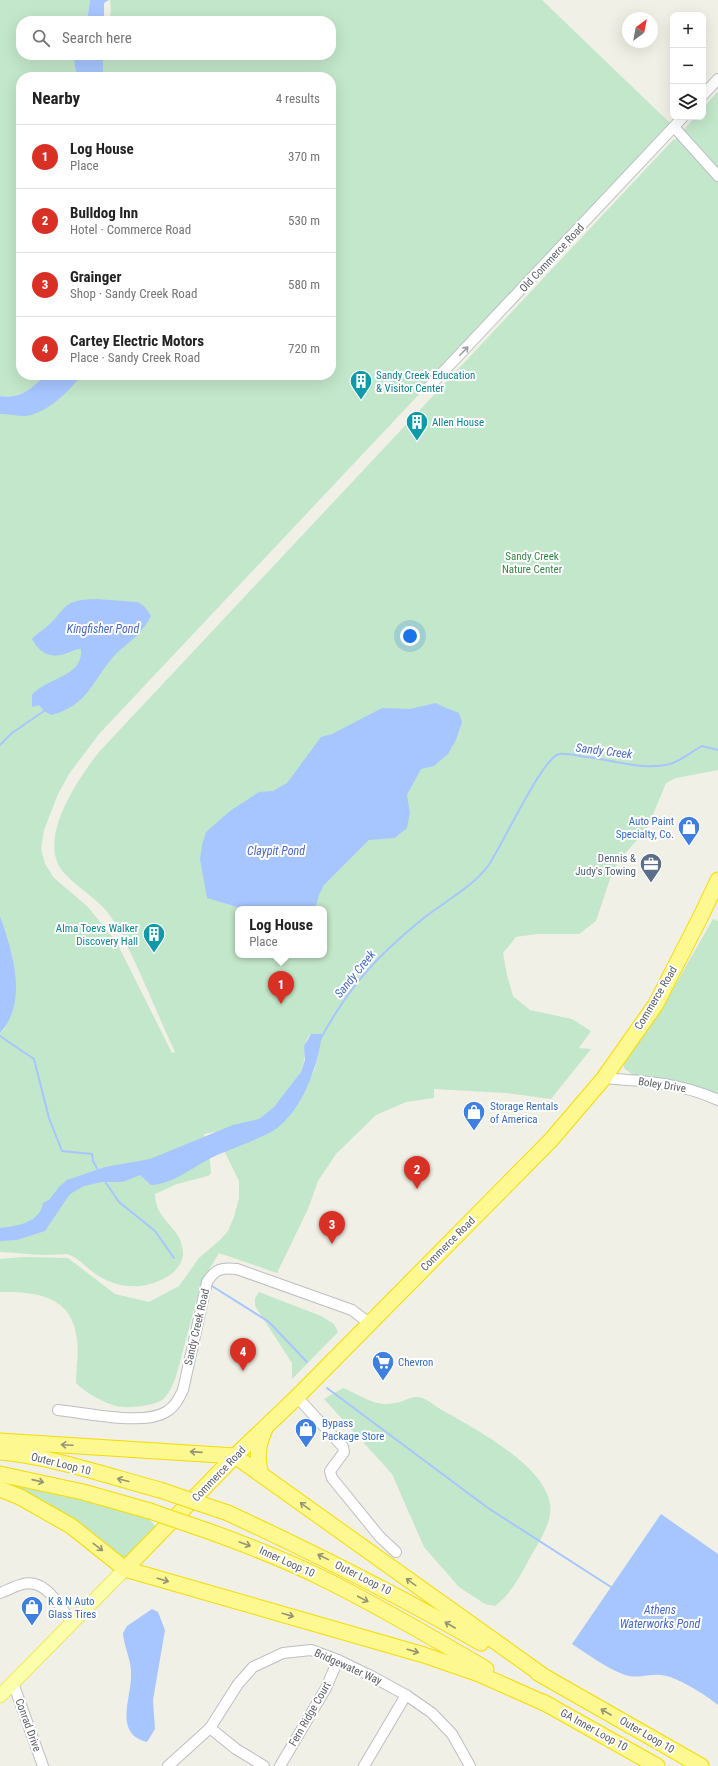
<!DOCTYPE html>
<meta charset="utf-8">
<style>
body{margin:0;font-family:"Roboto Condensed",sans-serif;background:#f6f6f6;color:#222}
.controls{position:absolute;right:12px;top:12px;display:grid;overflow:hidden;border-radius:8px;box-shadow:0 4px 16px #0002}
.controls button{width:36px;height:36px;display:grid;place-items:center;padding:0;border:0;border-bottom:1px solid #e0e0e0;background:#fff;color:#222;font:20px sans-serif}
.compass{position:absolute;left:622px;top:12px;width:36px;height:36px;border-radius:50%;background:#fff;box-shadow:0 4px 16px #0002;rotate:32deg}
.you{position:absolute;left:410px;top:636px;width:14px;height:14px;margin:-10px;border:3px solid #fff;border-radius:50%;background:#1a73e8;box-shadow:0 0 0 6px #1a73e833}
.badge{display:grid;place-items:center;width:26px;height:26px;border-radius:50%;background:#d93025;color:#fff;font-size:13px;font-weight:700}
.pin{position:absolute;translate:-50% -33px;filter:drop-shadow(0 1px 2px #0008)}
.pin::after{content:'';position:absolute;top:21px;width:14px;height:12px;background:inherit;clip-path:polygon(0 0,100% 0,50% 100%)}
.popup{position:absolute;left:235px;top:906px;width:92px;height:52px;box-sizing:border-box;display:grid;place-content:center;border-radius:8px;background:#fff;filter:drop-shadow(0 1px 3px #0005);font-size:13px;white-space:nowrap;color:#767676}
.popup b{font-size:15px;color:#222}
.popup::after{content:'';position:absolute;left:50%;top:100%;margin-left:-8px;border:8px solid transparent;border-top-color:#fff}
.list{margin:0;padding:0;list-style:none}
h2{display:flex;justify-content:space-between;align-items:center;height:52px;margin:0;padding:0 16px;font-size:17px}
h2 small{font-size:13px;font-weight:400;color:#767676}
.list li{display:grid;grid-template-columns:26px 1fr auto;gap:12px;align-items:center;box-sizing:border-box;height:64px;padding:0 16px;border-top:1px solid #e0e0e0}
.list b{display:block;font-size:15px;white-space:nowrap}
.list p{margin:0;font-size:13px;white-space:nowrap;color:#767676}
.list em{font-size:13px;font-style:normal;color:#767676}
.icon{flex:none;width:22px;height:22px;fill:none;stroke:currentColor;stroke-width:2;stroke-linecap:round;stroke-linejoin:round}
.map{position:relative;flex:none;width:718px;height:1766px;overflow:hidden}
.search{position:absolute;background:#fff;box-shadow:0 4px 16px #0002;left:16px;top:16px;width:320px;height:44px;display:flex;align-items:center;gap:10px;box-sizing:border-box;padding:0 14px;border-radius:16px;color:#767676;font-size:15px}
.panel{position:absolute;background:#fff;box-shadow:0 4px 16px #0002;left:16px;top:72px;width:320px;height:308px;border-radius:16px}
.map>svg:first-child{display:block}
.green{fill:#c3e7ca;fill-rule:evenodd}
.water{fill:#a7c6ff}
.lines{fill:none;stroke-linecap:round;stroke-linejoin:round}
.stream{stroke:#a7c6ff;stroke-width:2}
.minor-casing{stroke:#bdbec4;stroke-width:12}
.major-casing{stroke:#f2e75d;stroke-width:15}
.highway-casing{stroke:#f6dc00;stroke-width:17}
.minor{stroke:#fff;stroke-width:10}
.major{stroke:#fbffac;stroke-width:13}
.highway{stroke:#fdf890;stroke-width:15}
.highway-bridge-casing{stroke:#f6dc00;stroke-width:17;stroke-linecap:butt}
.highway-bridge{stroke:#fdf890;stroke-width:15}
.oneway{stroke:#9ea0a3}
.oneway2{stroke:#959575}
.labels{text-anchor:middle;dominant-baseline:central;stroke-width:4;stroke-linejoin:round;paint-order:stroke}
.street-label{font-size:11px;fill:#5d6066;stroke:#fff}
.culture-label{font-size:11px;fill:#0d838f;stroke:#fff;text-anchor:start}
.park-label{font-size:11px;fill:#358649;stroke:#fff}
.shop-label{font-size:11px;fill:#366cbe;stroke:#fff;text-anchor:start}
.service-label{font-size:11px;fill:#4e5e75;stroke:#fff;text-anchor:end}
.water-label{font-size:12px;font-style:italic;fill:#476ac4;stroke:#fff}
</style>
<div class="map">
<svg width="718" height="1766" viewBox="0 0 718 1766">
<rect width="100%" height="100%" fill="#f0f0e6"/>
<!-- green -->
<g class="green">
<path d="M0,0H90L87,21H21V55H79L74,61L77,77H21V375H46C30,389 22,399 0,396Z"/>
<path d="M110,0H542L670,123L473,337L99,734L69,774L58,794L44,830L41,849L45,864L54,878L87,906L116,941L172,1053L175,1052C154,1008 138,962 113,920C101,900 81,891 65,874C34,842 78,779 99,752L674,139L675,140L695,117H703V108L718,91V770L676,778L666,783L647,829L619,860L610,879L596,921L579,934H537L516,937L503,953L507,975L513,996L530,1010L572,1019L591,1031L579,1048L591,1049L551,1099L507,1093L434,1089V1098L406,1102L376,1115L336,1154L318,1181L308,1209L277,1273L219,1253L201,1283L177,1373C174,1382 170,1394 162,1400C153,1406 126,1409 116,1406C102,1402 86,1393 76,1383C76,1369 79,1353 77,1339C72,1295 36,1292 0,1292V1259L24,1257L68,1258L115,1294L149,1302L179,1286L199,1258L220,1240L228,1231L234,1217L239,1198V1181L215,1132L204,1134L209,1150L211,1173L208,1176L177,1184L155,1194C155,1222 184,1227 183,1255C182,1265 173,1274 165,1278C139,1292 112,1288 89,1269C83,1264 75,1256 67,1254C60,1254 52,1255 45,1255C30,1255 15,1252 0,1252V1033L5,1028L13,959L0,916V414L78,375H331V77H99L101,55H331V21H109L111,10ZM238,909H324V955H238ZM311,1034H322L315,1069L305,1090L288,1089C296,1081 302,1073 304,1061C306,1052 303,1040 311,1034Z"/>
<path d="M713,919L718,921V1096L634,1076L624,1068V1064L670,994Z"/>
<path d="M259,1292L321,1316L334,1324L338,1332L292,1379V1363L255,1306V1298Z"/>
<path d="M343,1388C356,1393 373,1405 387,1404C412,1403 412,1387 437,1407C469,1426 544,1463 550,1504C553,1520 540,1541 532,1554C522,1572 512,1594 495,1606L485,1604L459,1587L424,1547L392,1474L324,1399Z"/>
<path d="M10,1482L44,1488L147,1517L156,1527L126,1557H120L8,1485Z"/>
</g>
<!-- water -->
<g class="water">
<path d="M90,0H109L104,3V21H87Z"/>
<path d="M79,55H103V77H77L74,61Z"/>
<path d="M46,375H82C69,391 47,414 25,416C17,416 8,414 0,414V396C22,399 30,389 46,375Z"/>
<path d="M96,599L138,602L145,607L151,616C140,637 129,641 114,656C92,681 88,706 51,715L44,711L39,705L32,707V695C47,677 84,677 81,649C73,649 68,654 60,655C47,658 38,650 32,639C36,634 39,633 44,629C68,610 58,600 96,599Z"/>
<path d="M436,703C444,708 451,709 459,713L462,722L456,740L448,754L434,766L421,769L407,795L410,813L407,828L395,838L369,840L324,885L319,895L315,909H244L207,898L200,859L202,845L206,832L230,811L259,792L273,791L287,783L321,737L332,734L382,708L410,709Z"/>
<path d="M0,916C12,951 29,1001 0,1033Z"/>
<path d="M311,1034H322C318,1066 303,1109 276,1129C259,1140 228,1149 209,1159C190,1169 173,1184 151,1185L140,1175L123,1182H102L84,1186L70,1194L45,1231L17,1240L0,1241V1228C17,1226 40,1223 43,1203L49,1200L59,1187L67,1180L105,1167L150,1159L233,1125L259,1119L274,1107L301,1072L305,1060L304,1046Z"/>
<path d="M661,1514L718,1554V1705C706,1695 676,1676 661,1675C649,1674 638,1679 625,1675C606,1668 589,1655 572,1644Z"/>
<path d="M152,1609L158,1612L165,1630L153,1700L155,1729L147,1742C114,1734 131,1699 131,1676C132,1661 124,1648 123,1633L127,1626Z"/>
</g>
<g class="lines">
<!-- stream -->
<g class="stream">
<path d="M0,745L12,733L44,711"/>
<path d="M0,1036L34,1059L49,1118L62,1151L92,1154L93,1161L99,1172"/>
<path d="M321,1038C350,985 378,955 425,917C446,901 472,887 488,866C501,848 542,758 559,754C567,753 578,756 586,757C615,760 645,772 673,763C683,759 693,751 702,746L718,750"/>
<path d="M104,1180L119,1202L155,1231L174,1258"/>
<path d="M212,1286L269,1322L307,1362"/>
<path d="M327,1388L488,1508L611,1587"/>
</g>
<!-- minor casing -->
<g class="minor-casing">
<g id="minor">
<path d="M703,95L718,79"/>
<path d="M674,127L718,176"/>
<path d="M428,388L683,117"/>
<path d="M604,1078C644,1081 681,1083 718,1100"/>
<path d="M297,1397L343,1447L344,1452L330,1471L332,1478L380,1537L396,1552"/>
<path d="M58,1410C86,1413 143,1426 166,1412C175,1407 179,1398 183,1390L207,1282C215,1269 222,1267 237,1269L352,1310L369,1323"/>
<path d="M0,1593C8,1590 15,1586 23,1584C46,1578 60,1607 72,1622"/>
<path d="M13,1683L43,1766"/>
<path d="M210,1728L236,1749L264,1766"/>
<path d="M168,1766L210,1728L238,1684L253,1667L283,1653L311,1650L338,1660L373,1677L406,1695L432,1713L452,1734L470,1766"/>
<path d="M280,1766L326,1688L338,1660"/>
<path d="M364,1766L406,1695"/>
</g>
</g>
<!-- major casing -->
<g class="major-casing">
<path id="major" d="M0,1696L125,1569"/>
</g>
<!-- highway casing -->
<g class="highway-casing">
<g id="highway">
<path d="M0,1441L235,1456L545,1677"/>
<path d="M0,1452C54,1457 108,1476 160,1490"/>
<path d="M0,1474L83,1492L150,1511"/>
<path d="M261,1474C256,1458 258,1445 265,1429"/>
<path d="M0,1489L20,1497L71,1526L125,1569L424,1655L479,1674L551,1706"/>
<path d="M228,1513C314,1553 398,1595 481,1643"/>
<path d="M208,1531C247,1545 286,1560 324,1579C379,1606 433,1638 486,1669"/>
<path d="M125,1569L235,1456L297,1397L551,1140L604,1078L656,1004L702,914L718,880"/>
<path d="M538,1673L701,1766"/>
<path d="M543,1702L657,1766"/>
</g>
</g>
<!-- minor -->
<use href="#minor" class="minor"/>
<!-- major -->
<use href="#major" class="major"/>
<!-- highway -->
<use href="#highway" class="highway"/>
<!-- highway-bridge casing -->
<g class="highway-bridge-casing">
<g id="highway-bridge">
<path d="M160,1490L228,1513"/>
<path d="M150,1511L208,1531"/>
</g>
</g>
<!-- highway-bridge -->
<use href="#highway-bridge" class="highway-bridge"/>
</g>
<!-- one-way arrows -->
<defs><path id="oneway-shaft" d="M-6 0H5M1.5-3L5.5 0L1.5 3" fill="none" stroke-width="1.6" stroke-linecap="round" stroke-linejoin="round"/></defs>
<use class="oneway" href="#oneway-shaft" transform="translate(464 351) rotate(-46)"/>
<g class="oneway2">
<use href="#oneway-shaft" transform="translate(67 1445) rotate(-177)"/>
<use href="#oneway-shaft" transform="translate(196 1452) rotate(-176)"/>
<use href="#oneway-shaft" transform="translate(123 1480) rotate(-165)"/>
<use href="#oneway-shaft" transform="translate(38 1481) rotate(13)"/>
<use href="#oneway-shaft" transform="translate(305 1506) rotate(-144)"/>
<use href="#oneway-shaft" transform="translate(245 1544) rotate(20)"/>
<use href="#oneway-shaft" transform="translate(98 1547) rotate(38)"/>
<use href="#oneway-shaft" transform="translate(323 1557) rotate(-154)"/>
<use href="#oneway-shaft" transform="translate(163 1580) rotate(16)"/>
<use href="#oneway-shaft" transform="translate(411 1582) rotate(-144)"/>
<use href="#oneway-shaft" transform="translate(363 1599) rotate(28)"/>
<use href="#oneway-shaft" transform="translate(288 1615) rotate(16)"/>
<use href="#oneway-shaft" transform="translate(450 1625) rotate(-150)"/>
<use href="#oneway-shaft" transform="translate(413 1651) rotate(16)"/>
<use href="#oneway-shaft" transform="translate(606 1712) rotate(-150)"/>
</g>
<!-- icons -->
<defs>
<g id="building-pin" transform="scale(1.15)"><path d="M0 17L-7.5 6A9.5 9.5 0 1 1 7.5 6Z" fill="#0f9aa8" stroke="#fff"/><path d="M-4-6H4V6H1V3H-1V6H-4ZM-2.5-4.3h1.7v1.8h-1.7ZM.8-4.3h1.7v1.8H.8ZM-2.5-1h1.7V.8h-1.7ZM.8-1h1.7V.8H.8Z" fill="#fff"/></g>
<g id="shop-pin" transform="scale(1.15)"><path d="M0 17L-7.5 6A9.5 9.5 0 1 1 7.5 6Z" fill="#3f7fe0" stroke="#fff"/><path d="M-5-2.5h2.3a2.7 3.5 0 0 1 5.4 0H5L5.5 6h-11ZM-1.5-2.5h3a1.5 2.3 0 0 0-3 0Z" fill="#fff"/></g>
<g id="office-pin" transform="scale(1.15)"><path d="M0 17L-7.5 6A9.5 9.5 0 1 1 7.5 6Z" fill="#5c6f8a" stroke="#fff"/><path d="M-6-3h4V-5.5h4V-3h4V5H-6ZM-1-4.5V-3h2v-1.5ZM-6 0V1H6V0Z" fill="#fff"/></g>
<g id="supermarket-pin" transform="scale(1.15)"><path d="M0 17L-7.5 6A9.5 9.5 0 1 1 7.5 6Z" fill="#3f7fe0" stroke="#fff"/><path d="M-6-5.5h2.5l.6 2H6L4.5 2H-2.5L-4.4-4H-6ZM-1.5 3.2a1.3 1.3 0 1 0 .1 0ZM3 3.2a1.3 1.3 0 1 0 .1 0Z" fill="#fff"/></g>
</defs>
<g fill-rule="evenodd">
<use href="#building-pin" x="361" y="381"/>
<use href="#building-pin" x="417" y="422"/>
<use href="#shop-pin" x="689" y="827"/>
<use href="#office-pin" x="651" y="864"/>
<use href="#building-pin" x="154" y="934"/>
<use href="#shop-pin" x="474" y="1112"/>
<use href="#supermarket-pin" x="383" y="1362"/>
<use href="#shop-pin" x="306" y="1429"/>
<use href="#shop-pin" x="32" y="1607"/>
</g>
<g class="labels">
<!-- street labels -->
<g class="street-label">
<text transform="translate(552 258) rotate(-47)">Old Commerce Road</text>
<text transform="translate(656 998) rotate(-59)">Commerce Road</text>
<text transform="translate(662 1085) rotate(9)">Boley Drive</text>
<text transform="translate(448 1244) rotate(-45)">Commerce Road</text>
<text transform="translate(197 1327) rotate(-77)">Sandy Creek Road</text>
<text transform="translate(61 1464) rotate(14)">Outer Loop 10</text>
<text transform="translate(219 1474) rotate(-46)">Commerce Road</text>
<text transform="translate(287 1562) rotate(24)">Inner Loop 10</text>
<text transform="translate(363 1578) rotate(27)">Outer Loop 10</text>
<text transform="translate(348 1667) rotate(24)">Bridgewater Way</text>
<text transform="translate(310 1714) rotate(-60)">Fern Ridge Court</text>
<text transform="translate(28 1725) rotate(70)">Conrad Drive</text>
<text transform="translate(594 1730) rotate(29)">GA Inner Loop 10</text>
<text transform="translate(647 1735) rotate(30)">Outer Loop 10</text>
</g>
<!-- culture labels -->
<g class="culture-label">
<text x="376" y="375">Sandy Creek Education<tspan x="376" dy="13">&amp; Visitor Center</tspan></text>
<text x="432" y="422">Allen House</text>
<text x="138" y="928" text-anchor="end">Alma Toevs Walker<tspan x="138" dy="13">Discovery Hall</tspan></text>
</g>
<!-- park labels -->
<g class="park-label">
<text x="532" y="556">Sandy Creek<tspan x="532" dy="13">Nature Center</tspan></text>
</g>
<!-- shop labels -->
<g class="shop-label">
<text x="674" y="821" text-anchor="end">Auto Paint<tspan x="674" dy="13">Specialty, Co.</tspan></text>
<text x="490" y="1106">Storage Rentals<tspan x="490" dy="13">of America</tspan></text>
<text x="398" y="1362">Chevron</text>
<text x="322" y="1423">Bypass<tspan x="322" dy="13">Package Store</tspan></text>
<text x="48" y="1601">K &amp; N Auto<tspan x="48" dy="13">Glass Tires</tspan></text>
</g>
<!-- service labels -->
<g class="service-label">
<text x="636" y="858">Dennis &amp;<tspan x="636" dy="13">Judy's Towing</tspan></text>
</g>
<!-- water labels -->
<g class="water-label">
<text x="103" y="629">Kingfisher Pond</text>
<text transform="translate(604 751) rotate(7)">Sandy Creek</text>
<text x="276" y="851">Claypit Pond</text>
<text transform="translate(355 974) rotate(-51)">Sandy Creek</text>
<text x="660" y="1610">Athens<tspan x="660" dy="14">Waterworks Pond</tspan></text>
</g>
</g>
</svg>
<div class="controls">
<button>+</button>
<button>−</button>
<button><svg class="icon" aria-label="layers" viewBox="0 0 24 24"><path d="M12 4l9 5-9 5-9-5zM3 14l9 5 9-5"/></svg></button>
</div>
<svg class="compass" viewBox="-18 -18 36 36"><path d="M0-13l5 13h-10z" fill="#e53935"/><path d="M0 13l5-13h-10z" fill="#767676"/></svg>
<div class="you"></div>
<div class="pin badge" style="left:281px;top:1004px">1</div>
<div class="popup"><b>Log House</b>Place</div>
<div class="pin badge" style="left:417px;top:1189px">2</div>
<div class="pin badge" style="left:332px;top:1244px">3</div>
<div class="pin badge" style="left:243px;top:1371px">4</div>
<div class="search"><svg class="icon" aria-label="search" viewBox="0 0 24 24"><circle cx="10" cy="10" r="6"/><path d="M15 15l6 6"/></svg>Search here</div>
<section class="panel">
<h2>Nearby<small>4 results</small></h2>
<ul class="list">
<li><span class="badge">1</span><div><b>Log House</b><p>Place</p></div><em>370 m</em></li>
<li><span class="badge">2</span><div><b>Bulldog Inn</b><p>Hotel · Commerce Road</p></div><em>530 m</em></li>
<li><span class="badge">3</span><div><b>Grainger</b><p>Shop · Sandy Creek Road</p></div><em>580 m</em></li>
<li><span class="badge">4</span><div><b>Cartey Electric Motors</b><p>Place · Sandy Creek Road</p></div><em>720 m</em></li>
</ul>
</section>
</div>
